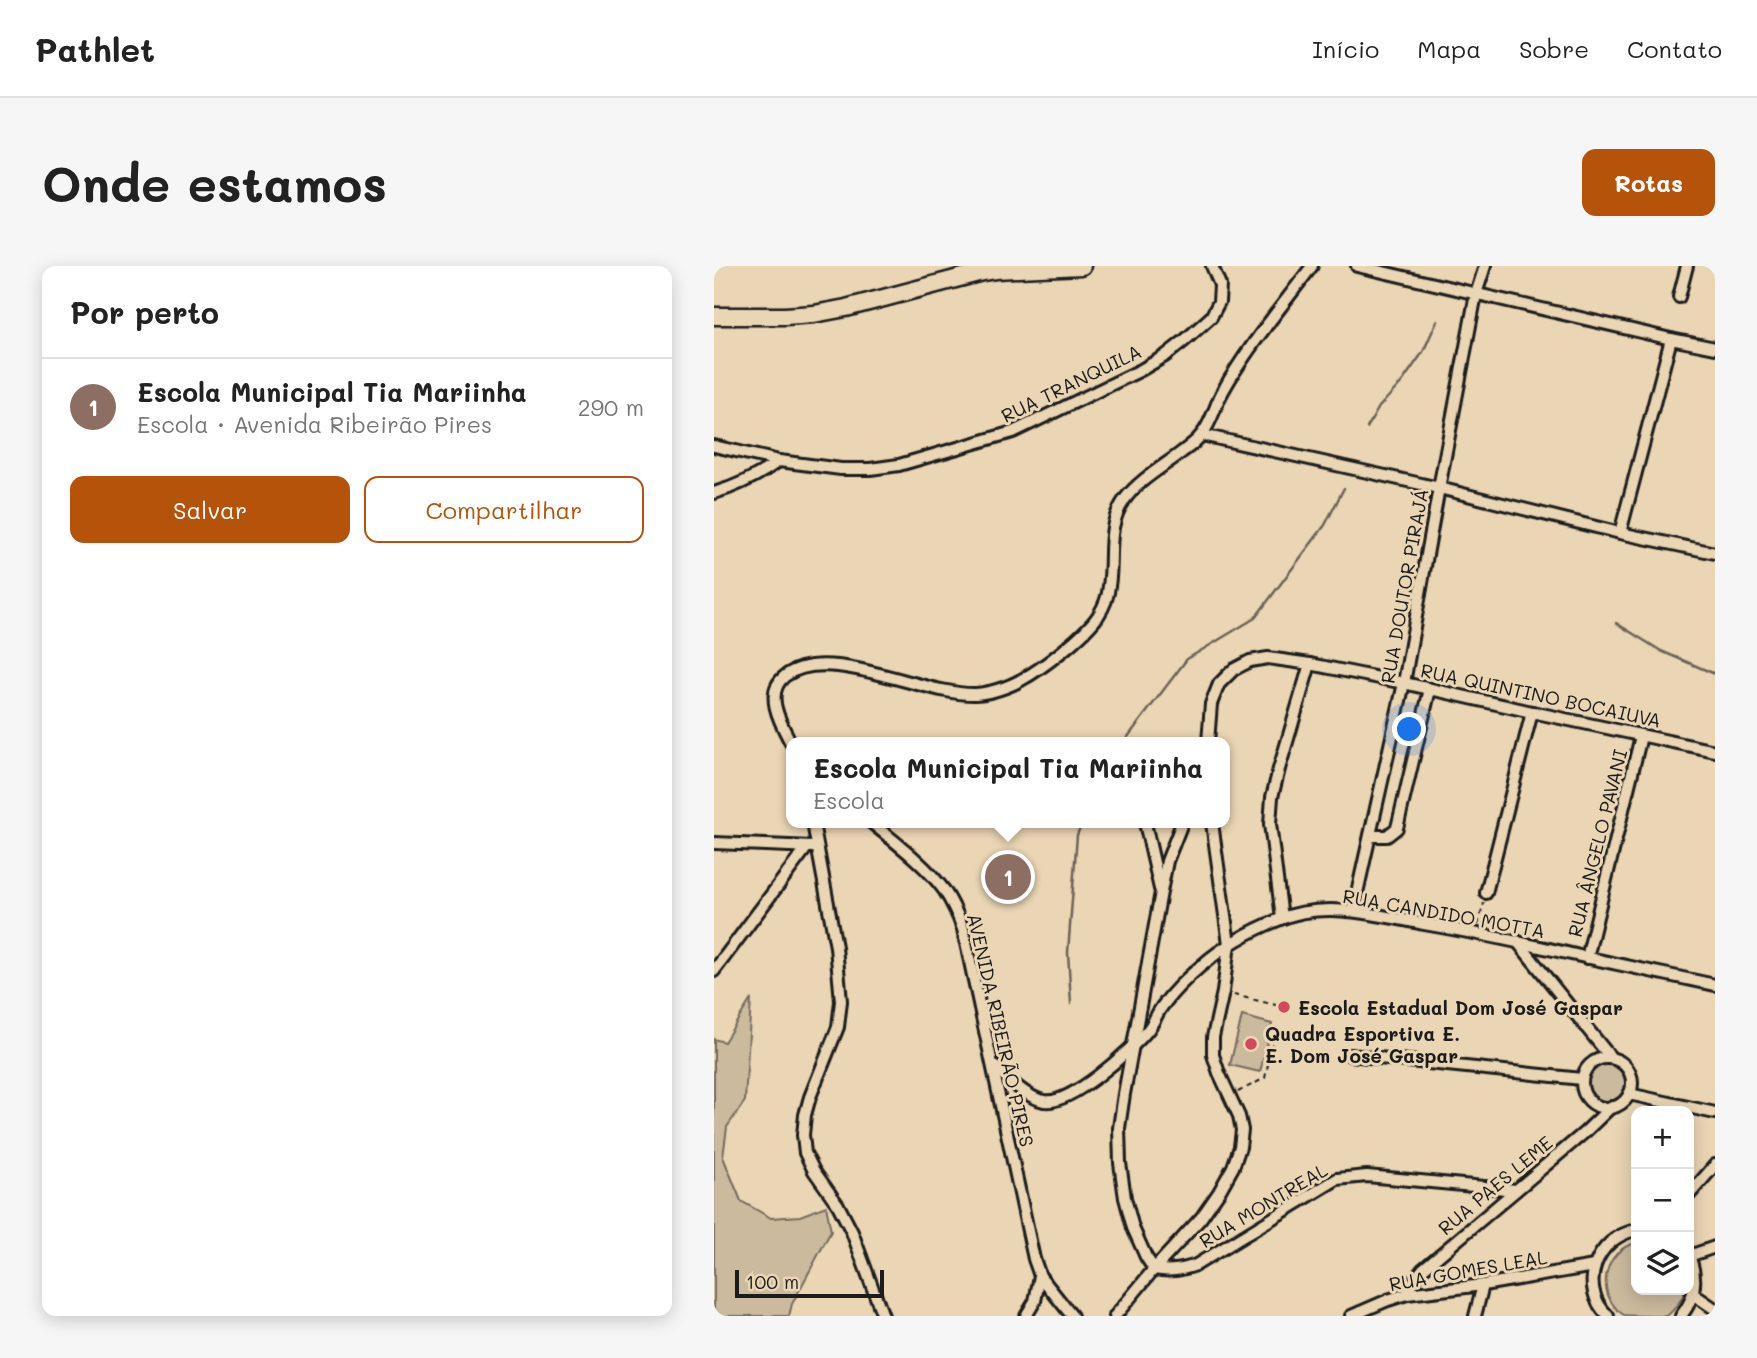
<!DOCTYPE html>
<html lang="pt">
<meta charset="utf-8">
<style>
body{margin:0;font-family:Mali,sans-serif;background:#f6f6f6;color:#222}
.controls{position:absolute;right:21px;bottom:21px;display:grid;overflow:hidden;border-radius:14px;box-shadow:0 4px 18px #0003}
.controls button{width:63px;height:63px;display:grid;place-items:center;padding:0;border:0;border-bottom:2px solid #e0e0e0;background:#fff;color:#222;font:35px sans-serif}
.scale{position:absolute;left:21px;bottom:18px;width:149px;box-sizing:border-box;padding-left:7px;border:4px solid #1c1c1c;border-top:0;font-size:19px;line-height:24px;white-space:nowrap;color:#1c1c1c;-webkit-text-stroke:5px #ead5b4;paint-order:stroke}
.you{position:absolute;left:696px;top:464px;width:24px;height:24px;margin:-18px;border:5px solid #fff;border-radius:50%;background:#1a73e8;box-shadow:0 0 0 10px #1a73e833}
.badge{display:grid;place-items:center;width:46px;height:46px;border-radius:50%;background:#b45309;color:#fff;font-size:23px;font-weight:700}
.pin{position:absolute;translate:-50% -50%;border:4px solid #fff;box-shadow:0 2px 7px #0006}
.popup{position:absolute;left:72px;top:471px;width:444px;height:91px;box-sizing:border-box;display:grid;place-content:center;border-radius:14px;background:#fff;filter:drop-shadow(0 2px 5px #0005);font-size:23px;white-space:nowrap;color:#767676}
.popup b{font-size:26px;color:#222}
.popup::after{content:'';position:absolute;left:50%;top:100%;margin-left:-14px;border:14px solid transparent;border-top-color:#fff}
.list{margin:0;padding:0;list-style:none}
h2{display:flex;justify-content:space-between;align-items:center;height:91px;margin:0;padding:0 28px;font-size:30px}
h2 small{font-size:23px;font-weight:400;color:#767676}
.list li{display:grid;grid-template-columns:46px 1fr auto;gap:21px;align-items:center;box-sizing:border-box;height:98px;padding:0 28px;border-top:2px solid #e0e0e0}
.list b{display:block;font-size:26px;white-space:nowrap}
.list p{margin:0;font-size:23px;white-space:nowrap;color:#767676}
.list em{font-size:23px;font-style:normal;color:#767676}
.actions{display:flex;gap:14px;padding:21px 28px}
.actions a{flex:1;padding:16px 0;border:2px solid #b45309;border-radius:14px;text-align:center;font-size:24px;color:#b45309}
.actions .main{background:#b45309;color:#fff}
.icon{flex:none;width:38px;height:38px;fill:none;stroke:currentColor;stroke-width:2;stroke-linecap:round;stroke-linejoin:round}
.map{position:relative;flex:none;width:1001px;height:1050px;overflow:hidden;border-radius:14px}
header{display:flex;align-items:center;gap:42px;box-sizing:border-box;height:98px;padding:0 35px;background:#fff;border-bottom:2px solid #e0e0e0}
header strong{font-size:33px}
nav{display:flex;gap:38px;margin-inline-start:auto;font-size:24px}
.intro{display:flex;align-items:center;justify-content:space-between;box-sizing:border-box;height:168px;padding:0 42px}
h1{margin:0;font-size:49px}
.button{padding:18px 32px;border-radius:14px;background:#b45309;color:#fff;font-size:24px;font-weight:700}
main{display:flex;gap:42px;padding:0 42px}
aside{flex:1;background:#fff;border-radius:14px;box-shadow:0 4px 18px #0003}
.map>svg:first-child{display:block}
.green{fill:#ccba9e;stroke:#746b5d;stroke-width:2}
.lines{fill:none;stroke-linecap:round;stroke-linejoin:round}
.stream{stroke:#6c6357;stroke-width:2.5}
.street-casing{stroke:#1c1c1c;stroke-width:16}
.secondary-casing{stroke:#1c1c1c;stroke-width:21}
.path{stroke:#1c1c1c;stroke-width:2;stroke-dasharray:5 5;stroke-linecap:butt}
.street{stroke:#ead5b4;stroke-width:10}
.secondary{stroke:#ead5b4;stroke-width:16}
.poi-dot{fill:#d1495b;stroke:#ead5b4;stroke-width:2.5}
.labels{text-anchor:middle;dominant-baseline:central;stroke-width:6;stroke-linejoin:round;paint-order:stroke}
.street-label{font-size:19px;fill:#1c1c1c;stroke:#ead5b4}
.poi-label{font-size:19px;font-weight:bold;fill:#1c1c1c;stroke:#ead5b4;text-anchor:start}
</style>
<header>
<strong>Pathlet</strong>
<nav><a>Início</a><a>Mapa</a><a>Sobre</a><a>Contato</a></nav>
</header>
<div class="intro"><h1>Onde estamos</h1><a class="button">Rotas</a></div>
<main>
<aside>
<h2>Por perto<small></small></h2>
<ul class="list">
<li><span class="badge" style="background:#8d6e63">1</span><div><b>Escola Municipal Tia Mariinha</b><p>Escola · Avenida Ribeirão Pires</p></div><em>290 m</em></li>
</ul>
<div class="actions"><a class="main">Salvar</a><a>Compartilhar</a></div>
</aside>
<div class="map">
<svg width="1001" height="1050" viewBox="0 0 1001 1050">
<rect width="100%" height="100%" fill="#ead5b4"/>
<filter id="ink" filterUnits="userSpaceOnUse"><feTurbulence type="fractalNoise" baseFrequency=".0143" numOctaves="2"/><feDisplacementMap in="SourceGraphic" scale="14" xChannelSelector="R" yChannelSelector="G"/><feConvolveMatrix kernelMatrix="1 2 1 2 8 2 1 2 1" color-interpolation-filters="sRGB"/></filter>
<g filter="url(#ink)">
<!-- green -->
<g class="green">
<path d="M37,733L31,835L13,861L9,891L27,935L57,952L86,950L112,940L117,965L78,1038L75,1050H0V773L10,776Z"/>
<path d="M528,750L558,758L546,806L516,799Z"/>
<circle cx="893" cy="817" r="20"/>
<path d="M922,977V1024H971C968,1035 962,1042 953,1050C942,1050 919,1050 910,1049C905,1046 901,1042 898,1037C883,1015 896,982 922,977Z"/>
</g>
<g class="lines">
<!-- stream -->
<g class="stream">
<path d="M653,162L665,141L688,116L709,86L723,55"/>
<path d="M902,357L947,385L1001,408"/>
<path d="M410,476L473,393L541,352L611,259L630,222"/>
<path d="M357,738L354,686L363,569L368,557"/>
</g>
<!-- street casing -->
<g class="street-casing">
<g id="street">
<path d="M643,0L957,73L1001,82"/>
<path d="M965,31L973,0"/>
<path d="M488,169L725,222L906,267L1001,287"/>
<path d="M0,180L65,195L127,203H156L185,199L299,166L427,104L451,90L470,75L497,51L505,36L506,19L498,0"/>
<path d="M0,227C24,220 44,210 65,195"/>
<path d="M906,267L957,73"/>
<path d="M494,476L497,438L505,418L519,404L536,395L554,392L596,398L690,417L818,446L1001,485"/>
<path d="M77,477C67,458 49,427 71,410C114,377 210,430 262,428C276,427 295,421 307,414C328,403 371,369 384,350C390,341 394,331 395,320C400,289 391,261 411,233C425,214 450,200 468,186C475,181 483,175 488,168C498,156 501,139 509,125C532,83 569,39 598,0"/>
<path d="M99,557L122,681L127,735L124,761L96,831L91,849L89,869L91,887L100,905L124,939L138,966L169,1050"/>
<path d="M158,557C182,577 211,598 230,624C238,636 244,649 249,663L320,993L326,1010L358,1050"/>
<path d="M431,557L446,623"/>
<path d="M468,557L453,595L447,626L410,828L405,862L406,897L411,932L419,962L432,991L440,1003C456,1006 467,1004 482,999L623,913L653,910L802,924"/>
<path d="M656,570H673L683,562L716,423"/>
<path d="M0,577L99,581"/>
<path d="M772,627L818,446"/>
<path d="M639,645L690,417L725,222L762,28L771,0"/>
<path d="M568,652L556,558L558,531L565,503L596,398"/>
<path d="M803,675L897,792"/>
<path d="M873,692L927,470"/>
<path d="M0,705L93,581"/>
<path d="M636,789L868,813"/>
<circle cx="893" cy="817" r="25"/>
<path d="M279,799C293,811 312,832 330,835C356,840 417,784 433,765C440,757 443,746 450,738C460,724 474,711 487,700C510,680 536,665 564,654C610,634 663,649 710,658C763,667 814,678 866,690C911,700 956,709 1001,719"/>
<path d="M915,828L1001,847"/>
<path d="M975,929L1001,899"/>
<path d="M975,990L1001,981"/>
<path d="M693,1028L699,1016L709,1003L871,866L897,841"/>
<path d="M979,1028L1001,1043"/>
<path d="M312,1050L321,1035L326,1010"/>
<path d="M401,1050L440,1003L487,952L505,926L519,901L526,881L528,864L525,850L505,807L499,789V771L509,726L515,678L498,557"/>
<path d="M637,1050L674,1034L693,1028L769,1019L880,1000"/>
<path d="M761,1050L769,1019"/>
<path d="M894,1050C863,1020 882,972 922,964"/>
<path d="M967,1050C982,1031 984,1012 975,990"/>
</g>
</g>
<!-- secondary casing -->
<g class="secondary-casing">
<path id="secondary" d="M0,50H71L100,48L132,42L268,6L281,4L368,0"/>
</g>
<!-- path -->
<g class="path">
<path d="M764,659L770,637"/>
<path d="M520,729L562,739"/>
<path d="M524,826L551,812L560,771L566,773"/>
</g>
<!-- street -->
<use href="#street" class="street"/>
<!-- secondary -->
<use href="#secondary" class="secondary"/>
</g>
</g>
<!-- markers -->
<g class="poi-dot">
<circle cx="570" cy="741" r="7"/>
<circle cx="537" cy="778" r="7"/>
</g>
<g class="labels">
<!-- street labels -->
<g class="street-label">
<text transform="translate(357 117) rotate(-26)">RUA TRANQUILA</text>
<text transform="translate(690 320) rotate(-80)">RUA DOUTOR PIRAJÁ</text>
<text transform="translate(827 429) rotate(12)">RUA QUINTINO BOCAIUVA</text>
<text transform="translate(883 577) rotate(-76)">RUA ÂNGELO PAVANI</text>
<text transform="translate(730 647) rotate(10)">RUA CANDIDO MOTTA</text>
<text transform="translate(287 764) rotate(77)">AVENIDA RIBEIRÃO PIRES</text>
<text transform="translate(781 919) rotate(-40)">RUA PAES LEME</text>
<text transform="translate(549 939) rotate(-31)">RUA MONTREAL</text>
<text transform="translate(754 1004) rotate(-10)">RUA GOMES LEAL</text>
</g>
<!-- poi labels -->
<g class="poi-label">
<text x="584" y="741">Escola Estadual Dom José Gaspar</text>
<text x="551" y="767">Quadra Esportiva E.<tspan x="551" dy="22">E. Dom José Gaspar</tspan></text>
</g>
</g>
</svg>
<div class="controls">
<button>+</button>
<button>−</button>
<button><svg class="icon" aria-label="layers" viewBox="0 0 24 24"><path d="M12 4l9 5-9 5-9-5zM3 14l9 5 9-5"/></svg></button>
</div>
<div class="scale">100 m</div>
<div class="you"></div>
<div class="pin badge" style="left:294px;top:611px;background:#8d6e63">1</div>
<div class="popup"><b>Escola Municipal Tia Mariinha</b>Escola</div>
</div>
</main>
